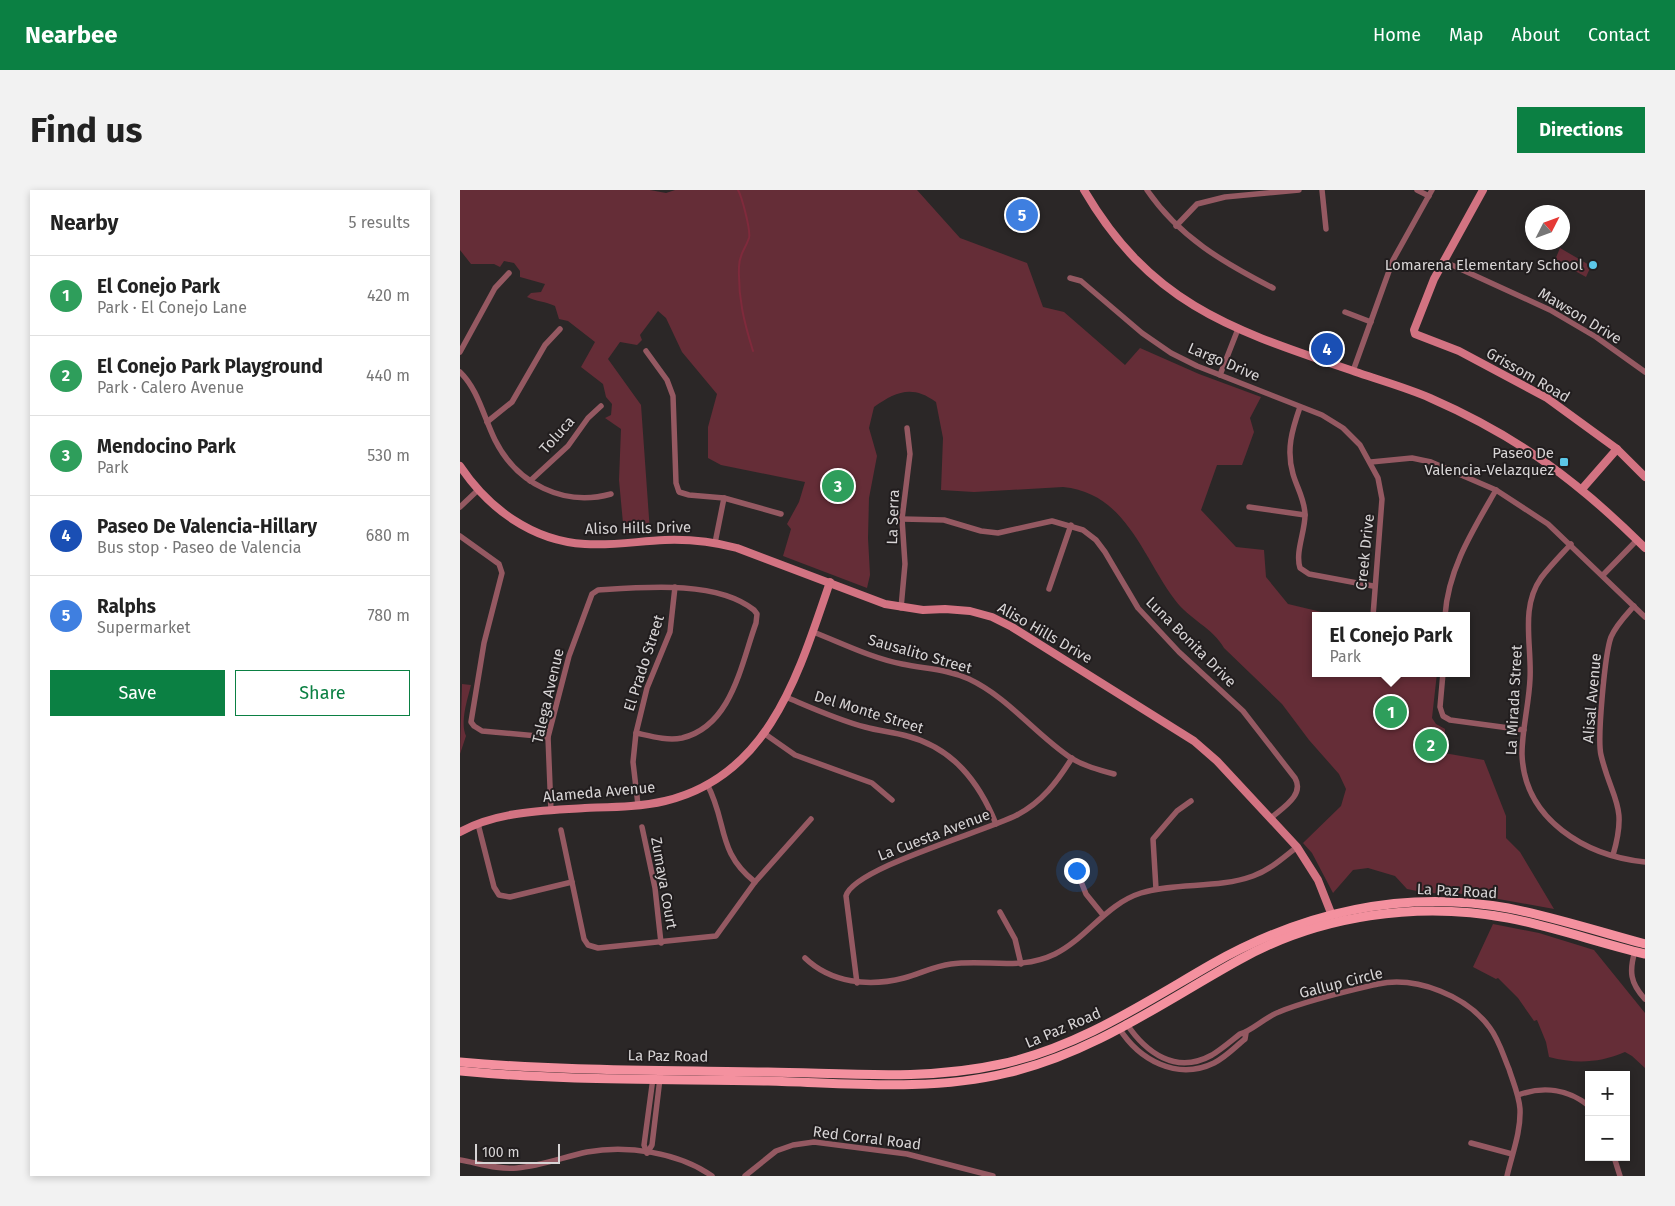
<!DOCTYPE html>
<meta charset="utf-8">
<style>
body{margin:0;font-family:"Fira Sans",sans-serif;background:#f2f2f2;color:#222}
.controls{position:absolute;right:15px;bottom:15px;display:grid;overflow:hidden;border-radius:0px;box-shadow:0 2px 8px #0003}
.controls button{width:45px;height:45px;display:grid;place-items:center;padding:0;border:0;border-bottom:1px solid #e0e0e0;background:#fff;color:#222;font:25px sans-serif}
.compass{position:absolute;left:1065px;top:15px;width:45px;height:45px;border-radius:50%;background:#fff;box-shadow:0 2px 8px #0003;rotate:48deg}
.scale{position:absolute;left:15px;bottom:12px;width:85px;box-sizing:border-box;padding-left:5px;border:2px solid #d7d4d5;border-top:0;font-size:14px;line-height:18px;white-space:nowrap;color:#d7d4d5;-webkit-text-stroke:4px #211d1e;paint-order:stroke}
.you{position:absolute;left:616px;top:680px;width:18px;height:18px;margin:-12px;border:4px solid #fff;border-radius:50%;background:#1a73e8;box-shadow:0 0 0 8px #1a73e833}
.badge{display:grid;place-items:center;width:32px;height:32px;border-radius:50%;background:#0b8043;color:#fff;font-size:16px;font-weight:700}
.pin{position:absolute;translate:-50% -50%;border:2px solid #fff;box-shadow:0 1px 5px #0006}
.popup{position:absolute;left:852px;top:422px;width:158px;height:65px;box-sizing:border-box;display:grid;place-content:center;border-radius:0px;background:#fff;filter:drop-shadow(0 1px 4px #0005);font-size:16px;white-space:nowrap;color:#767676}
.popup b{font-size:19px;color:#222}
.popup::after{content:'';position:absolute;left:50%;top:100%;margin-left:-10px;border:10px solid transparent;border-top-color:#fff}
.list{margin:0;padding:0;list-style:none}
h2{display:flex;justify-content:space-between;align-items:center;height:65px;margin:0;padding:0 20px;font-size:21px}
h2 small{font-size:16px;font-weight:400;color:#767676}
.list li{display:grid;grid-template-columns:32px 1fr auto;gap:15px;align-items:center;box-sizing:border-box;height:80px;padding:0 20px;border-top:1px solid #e0e0e0}
.list b{display:block;font-size:19px;white-space:nowrap}
.list p{margin:0;font-size:16px;white-space:nowrap;color:#767676}
.list em{font-size:16px;font-style:normal;color:#767676}
.actions{display:flex;gap:10px;padding:15px 20px}
.actions a{flex:1;padding:11px 0;border:1px solid #0b8043;border-radius:0px;text-align:center;font-size:18px;color:#0b8043}
.actions .main{background:#0b8043;color:#fff}
.map{position:relative;flex:none;width:1185px;height:986px;overflow:hidden;border-radius:0px}
header{display:flex;align-items:center;gap:30px;box-sizing:border-box;height:70px;padding:0 25px;background:#0b8043;color:#fff}
header strong{font-size:24px}
nav{display:flex;gap:28px;margin-inline-start:auto;font-size:18px}
.intro{display:flex;align-items:center;justify-content:space-between;box-sizing:border-box;height:120px;padding:0 30px}
h1{margin:0;font-size:35px}
.button{padding:12px 22px;border-radius:0px;background:#0b8043;color:#fff;font-size:18px;font-weight:700}
main{display:flex;gap:30px;padding:0 30px}
aside{flex:1;background:#fff;border-radius:0px;box-shadow:0 2px 8px #0003}
.map>svg:first-child{display:block}
.green{fill:#652d37}
.lines{fill:none;stroke-linecap:round;stroke-linejoin:round}
.stream{stroke:#7f2a3c;stroke-width:2}
.street{stroke:#955962;stroke-width:5.5}
.secondary{stroke:#d37382;stroke-width:8}
.primary{stroke:#f4919f;stroke-width:9}
.poi-dot{fill:#5cc7e8;stroke:#211d1e;stroke-width:2}
.labels{text-anchor:middle;dominant-baseline:central;stroke-width:4;stroke-linejoin:round;paint-order:stroke}
.poi-label{font-size:15px;fill:#d7d4d5;stroke:#211d1e;text-anchor:end}
.street-label{font-size:15px;fill:#d7d4d5;stroke:#211d1e}
</style>
<header>
<strong>Nearbee</strong>
<nav><a>Home</a><a>Map</a><a>About</a><a>Contact</a></nav>
</header>
<div class="intro"><h1>Find us</h1><a class="button">Directions</a></div>
<main>
<aside>
<h2>Nearby<small>5 results</small></h2>
<ul class="list">
<li><span class="badge" style="background:#2e9e5b">1</span><div><b>El Conejo Park</b><p>Park · El Conejo Lane</p></div><em>420 m</em></li>
<li><span class="badge" style="background:#2e9e5b">2</span><div><b>El Conejo Park Playground</b><p>Park · Calero Avenue</p></div><em>440 m</em></li>
<li><span class="badge" style="background:#2e9e5b">3</span><div><b>Mendocino Park</b><p>Park</p></div><em>530 m</em></li>
<li><span class="badge" style="background:#1a4fb4">4</span><div><b>Paseo De Valencia-Hillary</b><p>Bus stop · Paseo de Valencia</p></div><em>680 m</em></li>
<li><span class="badge" style="background:#3f7fe0">5</span><div><b>Ralphs</b><p>Supermarket</p></div><em>780 m</em></li>
</ul>
<div class="actions"><a class="main">Save</a><a>Share</a></div>
</aside>
<div class="map">
<svg width="1185" height="986" viewBox="0 0 1185 986">
<rect width="100%" height="100%" fill="#2b2727"/>
<!-- green -->
<g class="green">
<path d="M0,0H190L206,3L215,0H457L500,48L567,73L583,117L604,122L665,175L680,158L739,184L801,207L790,228L794,242L782,275H757L741,320L776,357L804,360L806,387L828,414L874,425L856,426V483H977L972,528L976,534L985,539L984,563L1024,570L1046,626V648L1060,662L1094,719L1011,704L967,703L947,699L935,686L908,678L893,680L873,703L852,663L843,653L881,616L886,599L879,584L849,550L822,514L764,458C753,438 729,429 715,410C682,366 666,303 603,297L514,302L481,300L483,248L476,212C452,194 435,202 414,217L409,238L417,266L409,308L408,348L410,385L407,398L323,366L331,339L327,334L339,312L345,292L261,275L248,268V237L257,204L222,162L206,128L198,121L180,145L182,150L177,155L160,152L148,169L181,215L190,342L164,344L159,290L161,239L145,228L151,225L152,214L146,207L143,194L121,177L135,152L108,131L99,129L95,116C85,111 77,112 67,107L71,103L81,102L85,94L60,87V81L54,73L44,71L40,77L34,74H11L0,60Z"/>
<path d="M1100,58L1131,76L1126,87L1095,70Z"/>
<path d="M2,494L11,495C7,511 0,532 6,546L0,564Z"/>
<path d="M1033,734L1079,743L1134,760L1185,823V878L1172,866L1165,862C1139,873 1116,874 1089,867L1086,852L1077,830L1074,831L1058,808L1038,788L1036,789L1013,777Z"/>
</g>
<g class="lines">
<!-- stream -->
<path class="stream" d="M278,0C282,7 291,41 289,48C285,60 279,64 279,77C278,108 284,132 293,161"/>
<!-- street -->
<g class="street">
<path d="M687,0C719,47 764,73 813,98"/>
<path d="M862,0L866,39"/>
<path d="M957,0L969,6"/>
<path d="M716,36L737,14L765,7L839,0"/>
<path d="M983,71L1090,120L1136,147L1185,182"/>
<path d="M610,88L621,91L682,143L711,163L737,176L862,225L883,238L900,255L918,288L922,309L913,426"/>
<path d="M885,122L911,132"/>
<path d="M186,161L207,190L213,206L216,293L219,302L229,305L264,308L321,324"/>
<path d="M0,162L35,98L49,83"/>
<path d="M893,181L933,70L972,0"/>
<path d="M0,182C18,199 24,228 35,250C57,294 104,317 151,304"/>
<path d="M760,185L778,139"/>
<path d="M840,217C832,240 826,260 833,284C837,298 845,310 845,325C845,342 835,362 840,378L849,384L913,396"/>
<path d="M27,232L52,212L85,155L100,139"/>
<path d="M911,272L952,268L971,272L1036,300L1088,334L1185,427"/>
<path d="M70,291L108,256L128,228L141,216"/>
<path d="M0,317L18,300"/>
<path d="M789,317L845,325"/>
<path d="M442,329L484,330L521,341L538,343L592,331L623,340L636,350L645,362L678,418L719,462L783,521L835,588C845,605 822,618 811,628"/>
<path d="M0,346L39,374L42,383L24,453L11,532L14,536L22,541L88,547"/>
<path d="M255,353L264,308"/>
<path d="M1111,354C1101,365 1090,376 1081,388C1060,418 1072,455 1070,489C1069,514 1062,539 1062,564C1064,630 1126,666 1185,672"/>
<path d="M1143,385L1177,350"/>
<path d="M589,399L611,335"/>
<path d="M441,418L445,374L442,329L450,264L447,238"/>
<path d="M985,426C988,379 1013,340 1036,300"/>
<path d="M353,442C382,453 411,468 442,474C465,479 487,479 509,489C549,508 575,544 611,568C624,576 639,580 654,584"/>
<path d="M983,483L980,517L983,526L990,530L1064,540"/>
<path d="M326,507C352,518 378,530 405,537C419,541 433,542 447,546C493,558 519,592 536,634"/>
<path d="M305,544L335,565L412,593L432,610"/>
<path d="M247,594C268,633 256,661 295,692"/>
<path d="M178,615L173,572L176,543L187,498L210,442L215,397"/>
<path d="M91,621L88,547L109,466L132,404L138,400C183,397 257,390 294,420L297,424L296,433C281,474 272,536 222,548C207,551 190,546 176,543"/>
<path d="M18,634L34,697L39,705L50,707L112,692"/>
<path d="M182,637L195,698L201,753"/>
<path d="M101,640L124,749L128,755L138,758L256,746L295,692L351,629"/>
<path d="M1153,665C1168,614 1152,611 1141,565C1137,549 1145,463 1151,447C1156,435 1166,425 1174,416"/>
<path d="M616,679L626,704L643,725"/>
<path d="M696,699L693,649L717,621L731,611"/>
<path d="M540,722L555,749L561,774"/>
<path d="M1175,761C1169,781 1170,793 1185,809"/>
<path d="M345,768C371,793 409,797 444,788C460,784 474,776 491,774C527,769 560,781 595,764C627,748 646,714 681,703C717,692 757,699 793,686C810,680 823,668 837,657"/>
<path d="M397,793L386,706C393,678 527,641 557,625C582,612 597,592 612,568"/>
<path d="M666,833C686,863 716,885 752,865C762,859 771,851 780,844C790,842 807,826 819,822C848,810 888,801 918,794C957,786 1007,806 1030,838C1039,850 1043,865 1049,879C1053,892 1059,905 1060,919C1061,942 1052,964 1047,986"/>
<path d="M659,838C679,870 717,891 754,873C766,867 775,857 785,849L786,843"/>
<path d="M1058,905C1083,896 1108,899 1129,916"/>
<path d="M1011,953L1052,964"/>
<path d="M187,963L192,955L201,880"/>
<path d="M187,963L184,955L193,888"/>
<path d="M1154,967L1160,986"/>
<path d="M0,970C18,973 38,980 57,978C80,976 104,967 127,962C167,955 218,962 252,986"/>
<path d="M285,986L316,961L333,955L354,952L447,964L533,986"/>
</g>
<!-- secondary -->
<g class="secondary">
<path d="M624,0C693,118 777,141 899,183C922,191 947,198 970,208C1057,246 1118,291 1185,358"/>
<path d="M1023,0L974,89L954,140L955,144L999,161L1087,208L1157,259L1185,287"/>
<path d="M0,276C28,318 72,351 125,354C152,356 179,351 205,350C230,349 254,352 277,358L425,414L463,420L485,419L510,421L532,427L552,437L734,551L757,571L837,657L858,690L871,723"/>
<path d="M1122,299L1157,259"/>
<path d="M0,642C38,621 83,621 125,618C152,617 179,617 205,611C310,586 339,482 370,392"/>
</g>
<!-- primary -->
<g class="primary">
<path d="M0,872C102,881 205,880 308,882C385,883 466,891 541,874C619,857 684,813 752,774C844,722 942,699 1048,718C1094,727 1140,742 1185,754"/>
<path d="M0,881C102,891 205,889 308,891C387,893 470,902 547,883C633,863 703,812 779,770C859,725 958,711 1048,728C1094,737 1139,753 1185,764"/>
</g>
</g>
<!-- markers -->
<g class="poi-dot">
<circle cx="1133" cy="75" r="5"/>
<rect x="1099" y="267" width="10" height="10" rx="2.5"/>
</g>
<g class="labels">
<!-- poi labels -->
<g class="poi-label">
<text x="1123" y="75">Lomarena Elementary School</text>
<text x="1094" y="263">Paseo De<tspan x="1094" dy="17">Valencia-Velazquez</tspan></text>
</g>
<!-- street labels -->
<g class="street-label">
<text transform="translate(1120 126) rotate(31)">Mawson Drive</text>
<text transform="translate(764 172) rotate(23)">Largo Drive</text>
<text transform="translate(1068 185) rotate(30)">Grissom Road</text>
<text transform="translate(97 245) rotate(-48)">Toluca</text>
<text transform="translate(433 327) rotate(-88)">La Serra</text>
<text transform="translate(178 338) rotate(-1)">Aliso Hills Drive</text>
<text transform="translate(905 362) rotate(-84)">Creek Drive</text>
<text transform="translate(585 443) rotate(30)">Aliso Hills Drive</text>
<text transform="translate(731 452) rotate(45)">Luna Bonita Drive</text>
<text transform="translate(460 464) rotate(16)">Sausalito Street</text>
<text transform="translate(184 473) rotate(-72)">El Prado Street</text>
<text transform="translate(88 506) rotate(-77)">Talega Avenue</text>
<text transform="translate(1132 508) rotate(-85)">Alisal Avenue</text>
<text transform="translate(1054 510) rotate(-87)">La Mirada Street</text>
<text transform="translate(409 522) rotate(17)">Del Monte Street</text>
<text transform="translate(139 602) rotate(-5)">Alameda Avenue</text>
<text transform="translate(474 645) rotate(-21)">La Cuesta Avenue</text>
<text transform="translate(204 693) rotate(80)">Zumaya Court</text>
<text transform="translate(997 701) rotate(3)">La Paz Road</text>
<text transform="translate(881 793) rotate(-14)">Gallup Circle</text>
<text transform="translate(603 838) rotate(-23)">La Paz Road</text>
<text transform="translate(208 866) rotate(1)">La Paz Road</text>
<text transform="translate(407 948) rotate(7)">Red Corral Road</text>
</g>
</g>
</svg>
<div class="controls">
<button>+</button>
<button>−</button>
</div>
<svg class="compass" viewBox="-18 -18 36 36"><path d="M0-13l5 13h-10z" fill="#e53935"/><path d="M0 13l5-13h-10z" fill="#767676"/></svg>
<div class="scale">100 m</div>
<div class="you"></div>
<div class="pin badge" style="left:931px;top:522px;background:#2e9e5b">1</div>
<div class="popup"><b>El Conejo Park</b>Park</div>
<div class="pin badge" style="left:971px;top:555px;background:#2e9e5b">2</div>
<div class="pin badge" style="left:378px;top:296px;background:#2e9e5b">3</div>
<div class="pin badge" style="left:867px;top:159px;background:#1a4fb4">4</div>
<div class="pin badge" style="left:562px;top:25px;background:#3f7fe0">5</div>
</div>
</main>
